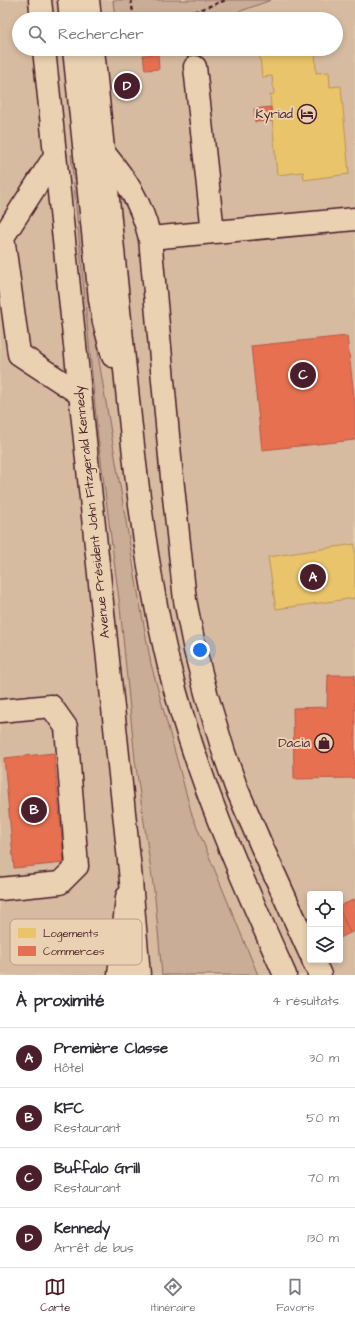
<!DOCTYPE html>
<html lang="fr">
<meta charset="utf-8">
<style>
body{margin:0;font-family:"Architects Daughter",sans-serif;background:#f7f7f7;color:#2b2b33}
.controls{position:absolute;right:12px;bottom:12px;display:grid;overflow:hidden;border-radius:4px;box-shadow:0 2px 6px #0003}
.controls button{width:36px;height:36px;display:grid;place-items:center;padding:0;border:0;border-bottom:1px solid #e1e1e2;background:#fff;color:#2b2b33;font:20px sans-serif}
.you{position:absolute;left:200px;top:650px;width:14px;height:14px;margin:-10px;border:3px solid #fff;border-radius:50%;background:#1a73e8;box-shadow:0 0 0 6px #1a73e833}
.badge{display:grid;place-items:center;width:26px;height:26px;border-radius:50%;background:#4a1f2b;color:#fff;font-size:13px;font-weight:700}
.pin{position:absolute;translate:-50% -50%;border:2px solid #fff;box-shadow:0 1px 4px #0006}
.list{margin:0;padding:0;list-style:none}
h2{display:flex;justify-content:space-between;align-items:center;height:52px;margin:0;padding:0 16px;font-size:17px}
h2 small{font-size:13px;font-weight:400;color:#7c7c81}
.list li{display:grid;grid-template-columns:26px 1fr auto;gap:12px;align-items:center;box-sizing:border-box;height:60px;padding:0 16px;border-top:1px solid #e1e1e2}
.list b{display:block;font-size:15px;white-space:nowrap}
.list p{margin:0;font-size:13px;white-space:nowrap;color:#7c7c81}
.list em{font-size:13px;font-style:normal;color:#7c7c81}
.icon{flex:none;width:22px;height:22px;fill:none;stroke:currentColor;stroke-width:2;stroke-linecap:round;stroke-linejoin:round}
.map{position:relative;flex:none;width:355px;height:975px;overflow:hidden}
.search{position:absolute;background:#fff;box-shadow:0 2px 6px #0003;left:12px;right:12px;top:12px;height:44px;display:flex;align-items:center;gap:10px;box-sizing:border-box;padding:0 14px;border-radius:22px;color:#7c7c81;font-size:15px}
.sheet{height:292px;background:#fff}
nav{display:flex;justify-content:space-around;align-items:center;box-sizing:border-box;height:56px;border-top:1px solid #e1e1e2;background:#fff;font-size:11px;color:#7c7c81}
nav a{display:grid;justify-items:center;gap:2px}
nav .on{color:#4a1f2b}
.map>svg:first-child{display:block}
.built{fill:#d6bba1;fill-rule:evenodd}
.green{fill:#caad96;stroke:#8a6660}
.homes{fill:#e9c46a;stroke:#b99257}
.shops{fill:#e76f51;stroke:#b85746}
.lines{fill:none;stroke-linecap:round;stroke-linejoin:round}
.minor-casing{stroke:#4a1f2b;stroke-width:25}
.major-casing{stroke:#4a1f2b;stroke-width:25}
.path{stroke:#4a1f2b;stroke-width:2.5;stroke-dasharray:4 3;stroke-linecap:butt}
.minor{stroke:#e9d1b1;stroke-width:22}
.major{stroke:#e9d1b1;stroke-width:22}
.labels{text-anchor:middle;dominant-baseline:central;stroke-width:4;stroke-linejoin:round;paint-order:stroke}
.poi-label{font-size:13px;fill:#4a1f2b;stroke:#e9d1b1;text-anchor:end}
.street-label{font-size:13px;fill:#4a1f2b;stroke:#e9d1b1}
.key{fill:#e9d1b1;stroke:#b99c89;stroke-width:1}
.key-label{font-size:11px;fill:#4a1f2b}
</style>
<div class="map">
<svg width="355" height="975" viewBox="0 0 355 975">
<rect width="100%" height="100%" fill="#e3caac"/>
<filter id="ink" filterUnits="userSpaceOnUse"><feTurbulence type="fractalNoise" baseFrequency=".025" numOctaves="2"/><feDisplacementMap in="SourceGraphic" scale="8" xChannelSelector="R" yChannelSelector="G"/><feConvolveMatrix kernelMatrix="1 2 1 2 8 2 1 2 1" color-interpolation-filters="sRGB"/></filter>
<g filter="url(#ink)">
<!-- built -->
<path class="built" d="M0,0H355V975H0ZM19,19H336V49H19ZM310,894H340V960H310Z"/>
<!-- green -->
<g class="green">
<path d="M113,0H271L219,19H115Z"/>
<path d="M79,154L99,361L138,593L151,664L192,815L258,975H162L155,898L135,760L120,607L98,437L71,155Z"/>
</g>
<!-- homes -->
<g class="homes">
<path d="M259,49H315L316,73L329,72L330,87L341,86L349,174L304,180L303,172L277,175L270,95L274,94L272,76L262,77Z"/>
<path d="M355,544V598L276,609L268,557Z"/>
</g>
<!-- shops -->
<g class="shops">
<path d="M158,54L159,69L145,70L143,55Z"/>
<path d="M271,107L272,121L255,122L254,109Z"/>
<path d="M347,336L355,404V440L262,450L251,346Z"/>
<path d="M328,675H355V778L294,779L293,708L327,707Z"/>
<path d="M54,753L64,863L14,868L4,758Z"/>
<path d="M355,899V931L350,933L340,911V906Z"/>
<path d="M340,911L350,933L340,938Z"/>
</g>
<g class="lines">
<!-- minor casing -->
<g class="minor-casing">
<g id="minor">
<path d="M195,67L213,232"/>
<path d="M104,153C127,181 141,202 150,238L171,468L185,600L195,650L206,693L224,753L236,787L262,847L310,953"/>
<path d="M55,156L3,237L19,354L80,394"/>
<path d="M150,238L355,219"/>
<path d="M0,711L51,706L66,727L77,866L60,883L0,889"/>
<path d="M313,960L320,975"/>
<path d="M119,975L127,897"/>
</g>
</g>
<!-- major casing -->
<g class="major-casing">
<g id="major">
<path d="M40,0L42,19"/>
<path d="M69,0L71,19"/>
<path d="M88,0L90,19"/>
<path d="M44,49L130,870L139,975"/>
<path d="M74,49L100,299L104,322L113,356"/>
<path d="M93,49C102,146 112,243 122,340C133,449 143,559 169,666C195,774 240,875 285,975"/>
</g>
</g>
<!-- path -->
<g class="path">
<path d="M131,0L134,19"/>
<path d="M175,19L226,0"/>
</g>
<!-- minor -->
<use href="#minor" class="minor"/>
<!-- major -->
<use href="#major" class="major"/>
</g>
</g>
<!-- icons -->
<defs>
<g id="hotel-ring" transform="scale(1)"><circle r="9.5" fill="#e9d1b1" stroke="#4a1f2b" stroke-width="1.5"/><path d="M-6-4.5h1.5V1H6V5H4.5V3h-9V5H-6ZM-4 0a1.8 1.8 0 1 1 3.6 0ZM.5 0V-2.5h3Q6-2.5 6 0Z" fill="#4a1f2b"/></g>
<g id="shop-ring" transform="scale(1)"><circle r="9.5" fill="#e9d1b1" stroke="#4a1f2b" stroke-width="1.5"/><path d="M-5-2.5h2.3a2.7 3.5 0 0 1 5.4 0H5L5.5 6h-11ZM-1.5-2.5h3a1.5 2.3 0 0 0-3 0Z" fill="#4a1f2b"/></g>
</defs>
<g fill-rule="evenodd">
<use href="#hotel-ring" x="307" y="114"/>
<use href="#shop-ring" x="324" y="743"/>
</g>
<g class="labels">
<!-- poi labels -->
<g class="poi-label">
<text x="293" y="114">Kyriad</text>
<text x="310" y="743">Dacia</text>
</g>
<!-- street labels -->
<g class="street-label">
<text transform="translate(92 512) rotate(-96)">Avenue Président John Fitzgerald Kennedy</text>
</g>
</g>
<!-- legend -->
<rect x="10" y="919" width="132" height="46" rx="6" class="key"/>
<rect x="18" y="928" width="18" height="10" fill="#e9c46a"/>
<rect x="18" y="946" width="18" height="10" fill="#e76f51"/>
<g class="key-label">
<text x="43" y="937">Logements</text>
<text x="43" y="955">Commerces</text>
</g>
</svg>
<div class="controls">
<button><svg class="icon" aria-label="locate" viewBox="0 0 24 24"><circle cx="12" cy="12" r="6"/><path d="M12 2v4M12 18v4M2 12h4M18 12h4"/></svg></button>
<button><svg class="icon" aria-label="layers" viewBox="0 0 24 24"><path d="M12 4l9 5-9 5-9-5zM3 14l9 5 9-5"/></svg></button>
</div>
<div class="you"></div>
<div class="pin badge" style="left:313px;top:577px">A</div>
<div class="pin badge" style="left:34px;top:810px">B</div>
<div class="pin badge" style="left:303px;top:375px">C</div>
<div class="pin badge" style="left:127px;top:86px">D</div>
<div class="search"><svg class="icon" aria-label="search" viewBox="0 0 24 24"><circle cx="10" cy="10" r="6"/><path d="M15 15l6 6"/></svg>Rechercher</div>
</div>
<section class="sheet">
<h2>À proximité<small>4 résultats</small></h2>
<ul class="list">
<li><span class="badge">A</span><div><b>Première Classe</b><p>Hôtel</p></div><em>30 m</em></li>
<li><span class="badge">B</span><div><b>KFC</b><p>Restaurant</p></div><em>50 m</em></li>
<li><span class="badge">C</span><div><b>Buffalo Grill</b><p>Restaurant</p></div><em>70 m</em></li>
<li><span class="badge">D</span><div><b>Kennedy</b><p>Arrêt de bus</p></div><em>130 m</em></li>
</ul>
</section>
<nav>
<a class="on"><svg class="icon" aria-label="map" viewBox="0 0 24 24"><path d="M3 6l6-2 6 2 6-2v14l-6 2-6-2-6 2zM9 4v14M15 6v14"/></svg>Carte</a>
<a><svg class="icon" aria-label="directions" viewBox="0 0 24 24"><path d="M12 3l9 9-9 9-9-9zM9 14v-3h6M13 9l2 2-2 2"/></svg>Itinéraire</a>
<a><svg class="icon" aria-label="saved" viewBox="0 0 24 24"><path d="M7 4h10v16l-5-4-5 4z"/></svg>Favoris</a>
</nav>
